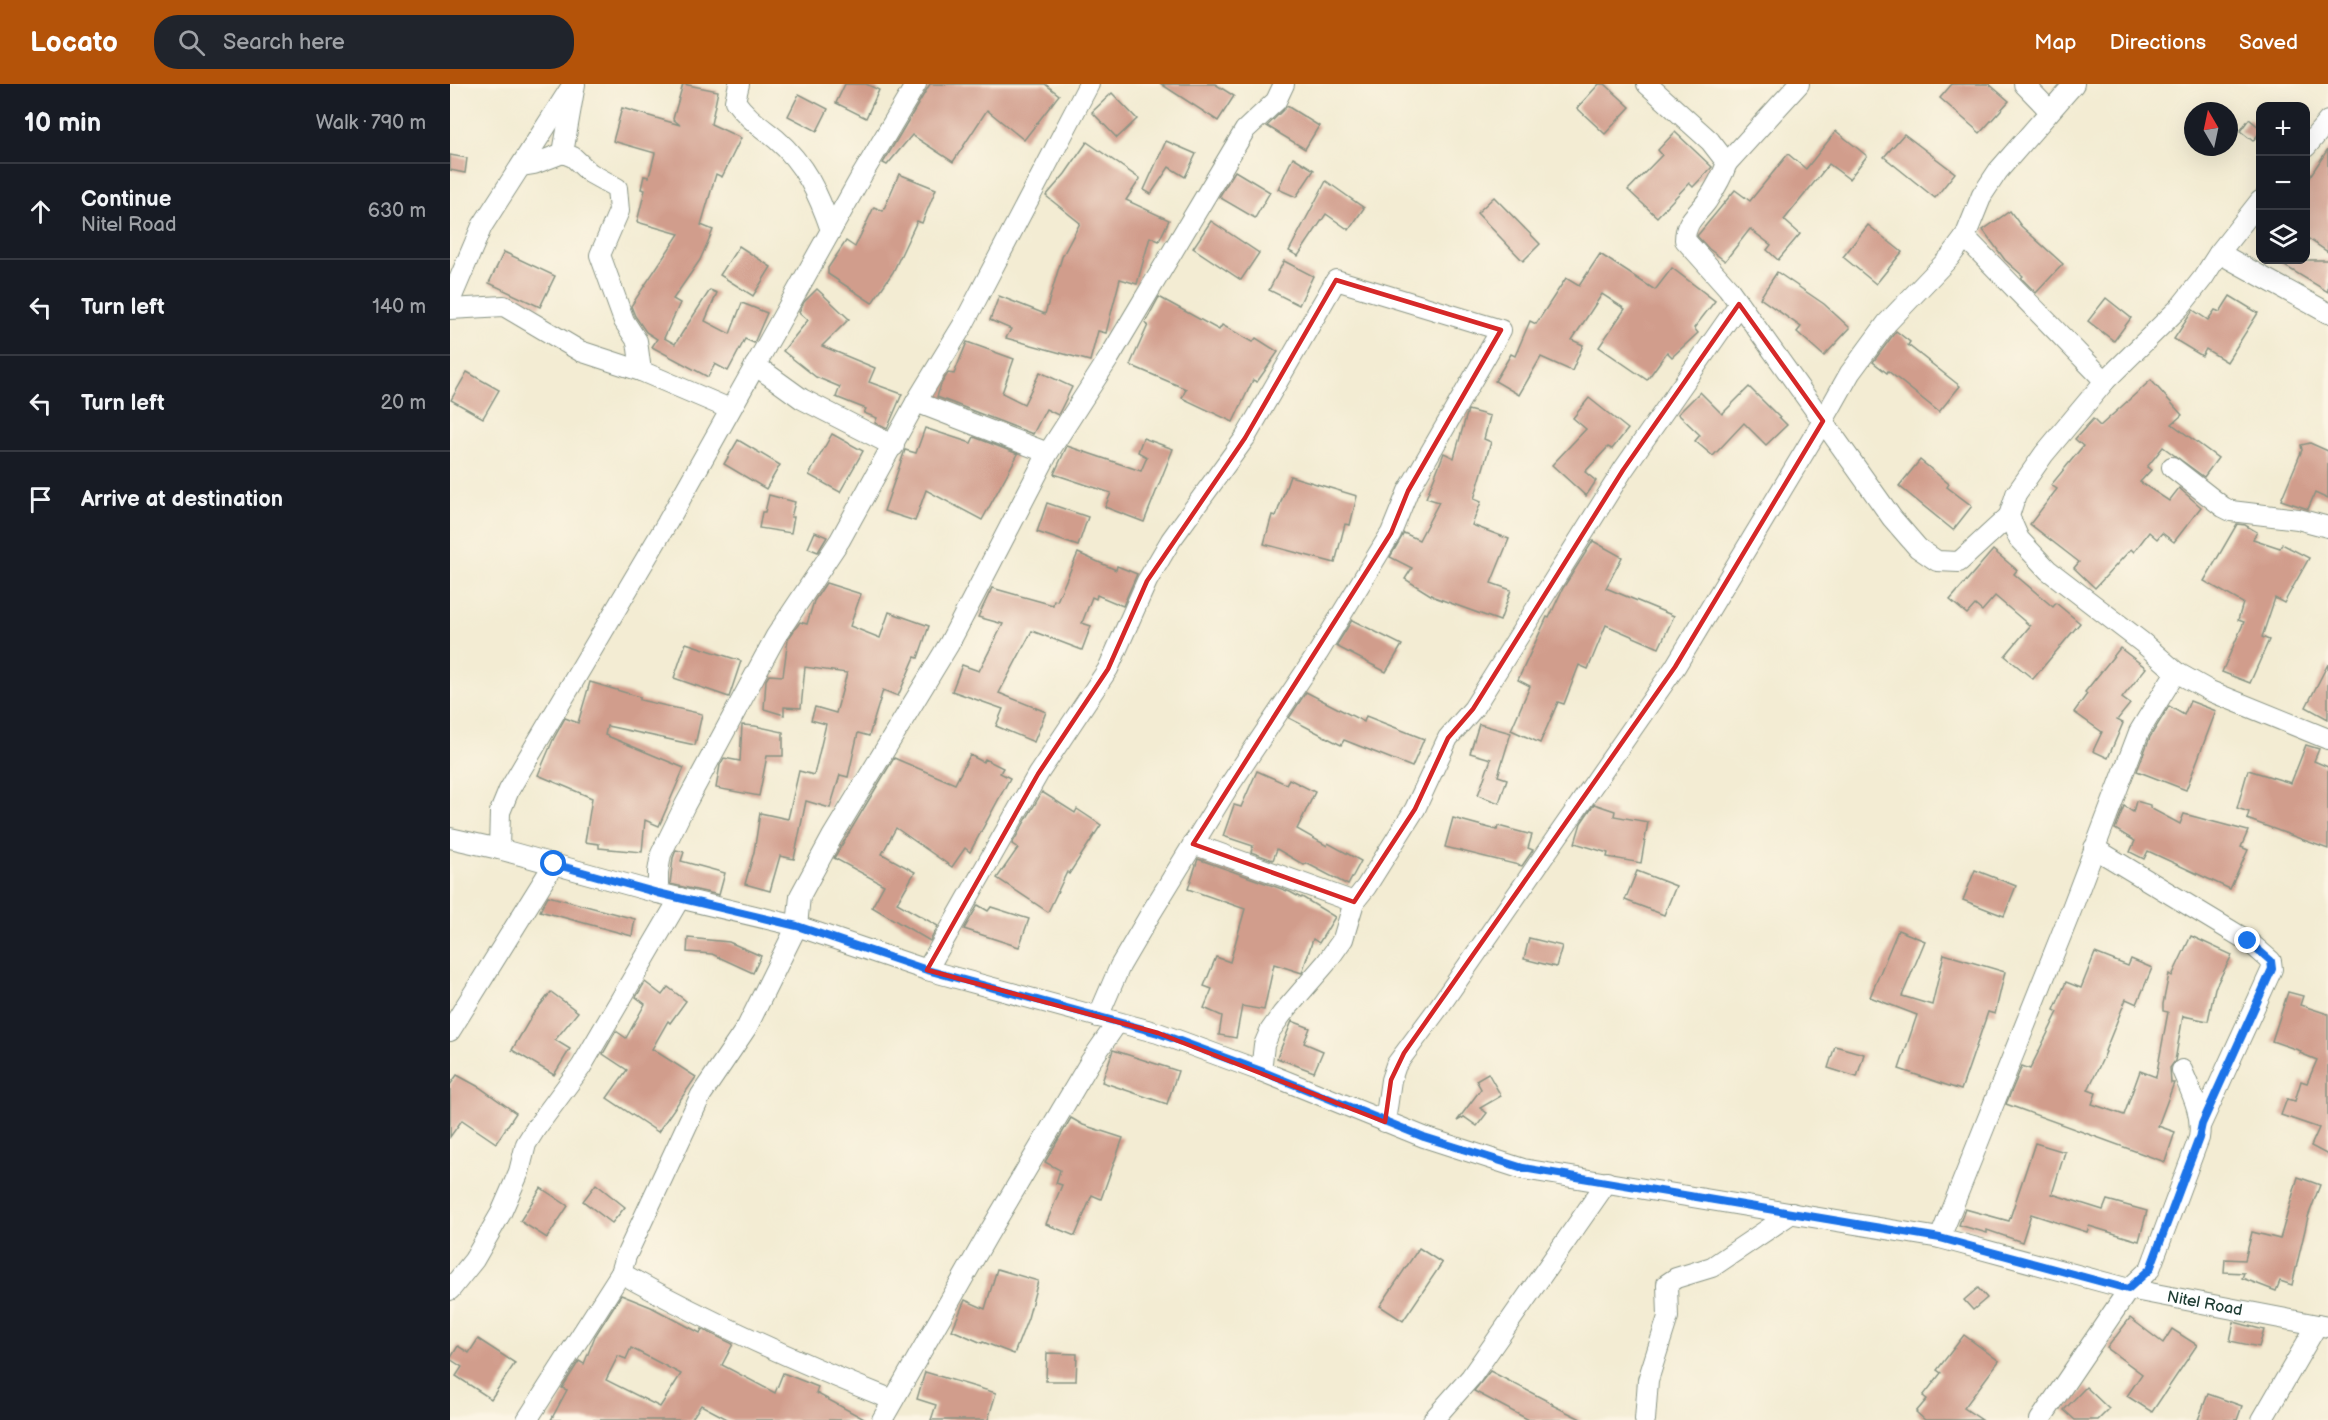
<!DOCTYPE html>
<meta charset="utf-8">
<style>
body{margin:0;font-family:"Balsamiq Sans",sans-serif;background:#20242c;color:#f1f3f6}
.controls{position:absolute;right:18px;top:18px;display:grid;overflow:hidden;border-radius:12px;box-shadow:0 6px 24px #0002}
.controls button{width:54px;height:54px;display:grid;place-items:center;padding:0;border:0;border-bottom:2px solid #363941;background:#171b24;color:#f1f3f6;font:30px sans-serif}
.compass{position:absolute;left:1734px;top:18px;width:54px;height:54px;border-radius:50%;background:#171b24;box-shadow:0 6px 24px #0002;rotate:351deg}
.stop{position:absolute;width:18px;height:18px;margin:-14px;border:4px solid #1a73e8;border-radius:50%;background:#fff}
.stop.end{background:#1a73e8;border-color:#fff;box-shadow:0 2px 6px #0008}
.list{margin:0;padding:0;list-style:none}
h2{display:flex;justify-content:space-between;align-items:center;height:78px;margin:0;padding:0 24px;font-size:26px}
h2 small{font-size:20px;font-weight:400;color:#9ea1a6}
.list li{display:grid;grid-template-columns:39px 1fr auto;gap:18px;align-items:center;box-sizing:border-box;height:96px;padding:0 24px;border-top:2px solid #363941}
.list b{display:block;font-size:22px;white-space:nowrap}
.list p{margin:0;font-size:20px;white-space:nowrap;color:#9ea1a6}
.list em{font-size:20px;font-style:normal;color:#9ea1a6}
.icon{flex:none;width:33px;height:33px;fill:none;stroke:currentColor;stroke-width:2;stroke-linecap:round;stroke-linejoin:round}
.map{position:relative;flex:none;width:1878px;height:1336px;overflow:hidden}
header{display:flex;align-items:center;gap:36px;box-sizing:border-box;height:84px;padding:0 30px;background:#b45309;color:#fff}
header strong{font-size:28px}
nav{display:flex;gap:33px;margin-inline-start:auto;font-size:21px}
.search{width:420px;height:54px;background:#20242c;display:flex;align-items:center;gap:15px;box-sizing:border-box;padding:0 21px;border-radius:24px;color:#9ea1a6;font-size:22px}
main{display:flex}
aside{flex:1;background:#171b24}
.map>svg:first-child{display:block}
.building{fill:#d19d8c;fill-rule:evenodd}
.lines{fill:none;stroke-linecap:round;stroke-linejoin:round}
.street-casing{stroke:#899484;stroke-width:22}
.street{stroke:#fff;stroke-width:20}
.route{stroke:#1a73e8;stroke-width:8}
.marked{fill:none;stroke:#d62828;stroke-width:4.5;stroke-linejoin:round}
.labels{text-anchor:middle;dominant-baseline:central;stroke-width:6;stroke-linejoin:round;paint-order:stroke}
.street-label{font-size:16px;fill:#1f3d34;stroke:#fcf5e5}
</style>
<header>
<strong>Locato</strong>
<div class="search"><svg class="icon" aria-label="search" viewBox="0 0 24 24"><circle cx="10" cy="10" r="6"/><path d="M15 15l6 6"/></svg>Search here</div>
<nav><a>Map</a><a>Directions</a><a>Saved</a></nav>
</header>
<main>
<aside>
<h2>10 min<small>Walk · 790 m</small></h2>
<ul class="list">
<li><svg class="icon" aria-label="ahead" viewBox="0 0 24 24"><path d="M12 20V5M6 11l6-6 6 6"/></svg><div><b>Continue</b><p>Nitel Road</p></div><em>630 m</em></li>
<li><svg class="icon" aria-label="left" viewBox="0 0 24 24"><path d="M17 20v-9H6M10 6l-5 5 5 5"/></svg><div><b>Turn left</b></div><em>140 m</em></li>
<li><svg class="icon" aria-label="left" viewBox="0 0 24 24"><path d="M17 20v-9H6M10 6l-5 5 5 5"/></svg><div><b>Turn left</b></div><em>20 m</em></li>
<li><svg class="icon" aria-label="arrive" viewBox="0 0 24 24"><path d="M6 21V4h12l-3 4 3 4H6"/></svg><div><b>Arrive at destination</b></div></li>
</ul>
</aside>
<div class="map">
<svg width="1878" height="1336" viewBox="0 0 1878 1336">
<rect width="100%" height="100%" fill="#fcf5e5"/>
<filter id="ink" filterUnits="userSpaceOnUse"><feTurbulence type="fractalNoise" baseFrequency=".0167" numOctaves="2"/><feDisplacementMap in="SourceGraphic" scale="12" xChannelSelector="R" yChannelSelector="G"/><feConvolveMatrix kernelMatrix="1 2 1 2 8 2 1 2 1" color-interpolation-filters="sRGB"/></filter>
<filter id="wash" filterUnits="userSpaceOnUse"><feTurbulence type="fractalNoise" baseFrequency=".008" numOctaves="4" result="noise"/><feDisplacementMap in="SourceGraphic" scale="24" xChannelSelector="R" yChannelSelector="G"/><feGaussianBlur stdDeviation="1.35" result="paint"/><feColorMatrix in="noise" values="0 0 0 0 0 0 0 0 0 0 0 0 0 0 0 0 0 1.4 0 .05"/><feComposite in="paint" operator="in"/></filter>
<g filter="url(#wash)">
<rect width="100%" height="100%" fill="#f3ecd3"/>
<g id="blocks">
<!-- building -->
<g class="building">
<path d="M233,0L268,7L261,40L291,54L272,93L266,90L251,141L263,146L250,176L223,215L230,219L214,254L225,260L260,206L267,209L255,237L280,250L292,219L317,229L304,259L295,255L278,287L265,280L258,293L202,263L207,255L196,248L185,232L181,222L229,150L187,138L195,106L191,105L194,92L199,93L205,69L163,57L172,24L230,41L223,35Z"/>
<path d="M395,0H416L429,6L416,34L386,19Z"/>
<path d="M480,0H595L609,11L574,56L537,26L503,78L462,51L437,81L433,79Z"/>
<path d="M711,0H765L784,12L768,37Z"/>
<path d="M1149,0H1155L1180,23L1155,50L1127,24Z"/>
<path d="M1502,0H1539L1559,17L1530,49L1490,14Z"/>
<path d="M662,9L687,35L667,54L642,28Z"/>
<path d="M349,10L378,25L367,47L338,32Z"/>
<path d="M837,22L869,42L855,65L817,42Z"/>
<path d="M1799,35L1810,44V48L1803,57L1790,47Z"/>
<path d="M1386,47L1417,72L1399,95L1379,80L1334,136L1350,150L1328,176L1317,166L1321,161L1300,145L1275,177L1259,165L1247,152L1285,106L1300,117L1338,70L1356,85Z"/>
<path d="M1225,48L1262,83L1243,103L1239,99L1207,133L1178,106L1212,71L1208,66Z"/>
<path d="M1454,50L1505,89L1485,114L1434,73Z"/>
<path d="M716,57L746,70L735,93L719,83L701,110L694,106Z"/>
<path d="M637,58L690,95L676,116L719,136L709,157L700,153L687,200L670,195L656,249L648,247L640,277L556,254L561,245L540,236L549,212L595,230L612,173L630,139L596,112L615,90Z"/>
<path d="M1878,65V168L1856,153V98Z"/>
<path d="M0,71L17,74L15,89L0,86Z"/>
<path d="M843,73L864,86L846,113L828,105Z"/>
<path d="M785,87L820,108L805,134L769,113Z"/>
<path d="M449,90L486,105L472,139L467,137L443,188L422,219L378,190V184L396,157L405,163L424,123L433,127Z"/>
<path d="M876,97L914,124L899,146L876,130L848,172L839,167Z"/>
<path d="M1044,113L1090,160L1073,177L1027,129Z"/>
<path d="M1560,127L1571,142L1613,180L1586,209L1571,194L1573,192L1555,176L1533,146Z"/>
<path d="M761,137L809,169L791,196L743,164Z"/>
<path d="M1418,141L1452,168L1426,200L1393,173Z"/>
<path d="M289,162L321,183L303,212L270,191Z"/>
<path d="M54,168L105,192L90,223L39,199Z"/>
<path d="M1150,170L1205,206L1222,184L1265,217L1244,244L1248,249L1222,273L1217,268L1197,296L1149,263L1175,225L1152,210L1122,256L1133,261L1122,287L1091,273L1069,311L1045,297L1061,270L1065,272L1080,237L1086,240L1116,194L1129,202Z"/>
<path d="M1825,176H1878V208Z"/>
<path d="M834,177L863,192L849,221L819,206Z"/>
<path d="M1327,188L1374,220L1400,244L1374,272L1347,248L1351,243L1310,214Z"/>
<path d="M367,205L399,235L372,262L425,284L419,298L452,310L437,345L425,339L427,334L414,329L416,325L386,313L390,303L366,293L333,267L358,236L349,228L354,218Z"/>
<path d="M1780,212L1808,229L1777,278L1756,265L1752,272L1724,255L1743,226L1758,236L1765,226L1770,228Z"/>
<path d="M709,213L769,246L772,241L803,258L806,254L828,268L807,298L803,296L783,338L732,314L736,305L680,281L698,241L695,239Z"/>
<path d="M1656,214L1681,234L1664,257L1638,237Z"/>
<path d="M1446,247L1460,258L1458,261L1510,302L1489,328L1438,287L1437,289L1423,278Z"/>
<path d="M517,258L564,275L552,309L574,320L590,288L622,303L608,331L596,325L583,350L487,313L491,300L498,289L504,290Z"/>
<path d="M17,288L49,306L33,334L1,316Z"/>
<path d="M1701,296L1732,331L1722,340L1768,374L1754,393L1713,363L1697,383L1701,386L1690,398L1719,417L1729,404L1751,423L1724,458L1712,449L1707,455L1699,448L1684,468L1681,465L1645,504L1624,484L1629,478L1580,440L1607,405L1601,401L1633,362L1625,355L1643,335L1650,342Z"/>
<path d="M1299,303L1337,341L1316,361L1294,339L1263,372L1245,357L1250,351L1228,330L1250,308L1272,330Z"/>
<path d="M1139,314L1178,345L1162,365L1158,363L1135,388L1146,397L1136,412L1102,381L1136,345L1123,334Z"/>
<path d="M1018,326L1040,332L1034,355L1041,358L1024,415L1031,418L1022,441L1059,455L1041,499L1061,506L1050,537L984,513L955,495L962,484L940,473L954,449L969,456L989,418L976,414L994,369L1004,374Z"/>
<path d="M475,344L521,359L524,353L568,370L532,436L476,406L465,437L434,427L455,366L466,369Z"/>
<path d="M382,350L413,367L390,408L359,391Z"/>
<path d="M693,354L723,365L694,438L655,423L661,409L604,390L617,362L691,387L697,373L688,368Z"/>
<path d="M288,356L330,381L316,405L274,380Z"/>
<path d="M1860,359L1878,367V415L1865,409L1858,425L1831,416L1852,366L1851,361Z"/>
<path d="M1470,376L1499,400L1497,403L1522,422L1503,446L1449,402Z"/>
<path d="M840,392L907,412L900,441L895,440L885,479L814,460L822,431L826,432Z"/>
<path d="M319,411L345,418L341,433H344L341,449L309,444L312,428H315Z"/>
<path d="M597,419L638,433L628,462L587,448Z"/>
<path d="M1787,440L1795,441L1807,448L1803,455L1830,464L1832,460L1859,474L1834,519L1825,514L1812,553L1819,556L1800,599L1772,588L1794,538L1788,536L1793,519L1754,497Z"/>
<path d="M365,448L377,453L368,468L358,464Z"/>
<path d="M1143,457L1172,473L1156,504L1224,532L1209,564L1156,541L1138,585L1129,581L1114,620L1108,618L1090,659L1061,646L1080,602L1068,596L1097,533L1099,534L1113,504Z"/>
<path d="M1543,466L1567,486L1564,490L1603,523L1606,519L1630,539L1583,595L1555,572L1580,542L1545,512L1532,527L1525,521L1517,530L1500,516Z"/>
<path d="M628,469L666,486L667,482L687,490L673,522L647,511L646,515L642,513L632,539L641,542L632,566L582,547L549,609L596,628L584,658L546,642L553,625L502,607L512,581L529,587L553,540L528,533L542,504L603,521L604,516L607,517Z"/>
<path d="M376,499L411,510L400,542L430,554L439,528L479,542L468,574L465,573L448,612L433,606L419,652L408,649L398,693L390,691L380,724L356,717L344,775L330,772L320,807L295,800L304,768L310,729L338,735L349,687L364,691L376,640L361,636L365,623L386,629L397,589L355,583L351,624L334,623V631L314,625L316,596L319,591L333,592L338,555L350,538L357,540L364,517Z"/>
<path d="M902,536L952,561L936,588L886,562Z"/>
<path d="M236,559L291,577L279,613L224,594Z"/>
<path d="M1670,564L1696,584L1672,614L1680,620L1667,636L1673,639L1658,674L1643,667L1652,648L1624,628L1637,610L1635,608Z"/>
<path d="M1878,580V635L1856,623Z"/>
<path d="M140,598L190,613V616L252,630L245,661L157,642L155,651L234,684L209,742L195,736L192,768L149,764V760L135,758L142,714L88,691L103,656L115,634L128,639Z"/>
<path d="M856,608L914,638L916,632L974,655L962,683L894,656L891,661L839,634Z"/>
<path d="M1740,617L1766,627L1736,706L1687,687L1700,653L1719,622L1734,631Z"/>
<path d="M1029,640L1061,649L1048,692L1057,695L1049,719L1028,711L1041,675L1020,669Z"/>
<path d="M292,641L305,642L333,648V672H317L309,712L266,704L270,681L274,674L290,677Z"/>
<path d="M1856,661L1869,665L1864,677L1878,683V765L1797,735L1799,728L1787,724L1798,686L1841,699Z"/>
<path d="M520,671L533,678L535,675L553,684L550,689L560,694L520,768L515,764L502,783L446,744L432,770L465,788L447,819L488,842L480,857L422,823L434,801L384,774L444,674L505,700Z"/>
<path d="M807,687L836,700L839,695L865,708L847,745L877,762L878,759L911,777L898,801L856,779L854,781L827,765L823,776L801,768L803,762L773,752L784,721L791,723Z"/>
<path d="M592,708L625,729L627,725L651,741L619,790L617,788L598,828L547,794L568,764L562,760Z"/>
<path d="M1686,717L1700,721V724L1730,740L1734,730L1798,747L1791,763L1798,766L1780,805L1698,767L1694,775L1680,768L1685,757L1665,745L1674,722L1683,728Z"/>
<path d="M1144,720L1165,727L1164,732L1198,738L1191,779L1157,773L1158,769L1125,759L1131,739Z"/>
<path d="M1003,734L1047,746L1048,742L1082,751L1078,764L1083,766L1072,782L995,763Z"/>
<path d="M226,766L234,768L231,777L275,789L269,811L220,800L223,774Z"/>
<path d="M748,775L840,808L851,814L852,813L885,833L869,859L863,855L852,889L824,880L814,926L792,922L786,954L769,951L772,932L754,924L762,905L754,902L766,873L780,878L795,825L738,805Z"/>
<path d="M1525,786L1566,802L1554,832L1513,816Z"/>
<path d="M1187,787L1226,802L1214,831L1175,816Z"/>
<path d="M98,812L185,835L182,852L90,827Z"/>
<path d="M528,821L538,827L541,823L579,835L569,863L514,845Z"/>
<path d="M1448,846L1475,857L1452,912L1482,921L1494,870L1555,888L1545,930L1538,928L1511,1006L1449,985L1467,931L1420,913Z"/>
<path d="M1741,852L1782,871L1765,904L1758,937L1733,932L1725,977L1720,984L1721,999H1724L1708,1042L1725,1048L1715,1078L1556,1020L1572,982L1580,985L1608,928L1604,926L1616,898L1631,904L1645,869L1678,882L1681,875L1702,884L1687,920L1676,915L1655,967L1656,968L1638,1006L1646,1009L1642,1020L1674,1031L1690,987L1706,993L1718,928L1713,927V920L1719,890L1722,892Z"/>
<path d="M238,854L279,858L311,872L303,889L262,870L237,868Z"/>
<path d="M1079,854L1112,862L1106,883L1074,875Z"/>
<path d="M195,898L212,911L218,903L236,917L220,939L218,937L202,965L246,993L208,1048L157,1014L177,986L153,970L166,947L176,954L195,920L186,913Z"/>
<path d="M101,908L128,928L105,956L120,965L104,991L62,966L83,930Z"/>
<path d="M1838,908L1853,912L1850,921L1878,930V1071L1861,1062L1869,1044L1831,1031L1837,1015L1845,1017L1851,997L1857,999L1867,976L1850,969L1851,967L1822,957Z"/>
<path d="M842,937L860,944L854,959L873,967L864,988L827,974Z"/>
<path d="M1385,962L1414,970L1407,993L1378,984Z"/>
<path d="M663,966L728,987L717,1020L652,998Z"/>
<path d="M1038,989L1051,1012L1030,1024L1037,1029L1027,1042L1014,1033L1007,1037L1031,1005L1026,996Z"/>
<path d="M7,991L29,1003L66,1029L46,1059L12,1036L0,1053V1001Z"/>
<path d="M621,1034L633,1041L673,1054L651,1115L642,1111L625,1152L596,1140L612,1101L606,1099L610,1086L595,1078Z"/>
<path d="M1585,1059L1615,1068L1602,1110L1653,1126L1657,1116L1697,1127L1689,1157L1639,1142L1637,1148L1581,1130L1572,1158L1537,1146V1149L1509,1141L1515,1125L1559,1137Z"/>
<path d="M1848,1093L1870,1101L1858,1133L1842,1201L1830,1197L1826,1207L1792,1194L1794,1189L1774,1188L1775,1175L1795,1176L1802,1148L1830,1155Z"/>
<path d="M146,1100L175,1123L162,1139L133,1117Z"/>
<path d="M91,1104L118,1122L97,1154L70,1137Z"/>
<path d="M969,1164L992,1179L953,1237L930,1222Z"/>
<path d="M547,1185L588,1197L578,1234L564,1270L533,1258L532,1259L502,1246L515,1216L535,1225Z"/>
<path d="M1528,1204L1537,1214L1523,1226L1514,1216Z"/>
<path d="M171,1211L201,1223L250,1249L252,1245L283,1260L272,1281L325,1309L333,1289L368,1303L366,1309L416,1336H279L251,1321L241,1336H101L117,1306L112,1304L129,1277L134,1280L145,1252ZM181,1264L231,1290L210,1323L156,1296L168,1272L176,1275Z"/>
<path d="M1680,1234L1713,1259L1722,1245L1747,1261L1702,1328L1677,1312L1692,1290L1657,1264Z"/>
<path d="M1784,1238L1814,1246L1809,1263L1780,1257Z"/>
<path d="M1514,1251L1549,1277L1514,1324L1532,1336H1475L1466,1328L1477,1315L1473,1312L1491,1289L1487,1286Z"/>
<path d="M28,1255L65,1279L41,1315L6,1292L12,1283L0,1275L8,1262L19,1269Z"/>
<path d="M597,1269L627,1270L626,1297H596Z"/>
<path d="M1040,1287L1103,1320L1102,1321L1133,1336H1079L1024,1307Z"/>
<path d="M475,1288L546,1309L538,1336H481L486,1321L467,1315Z"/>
<path d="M1636,1303L1659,1325L1648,1336H1625L1614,1326Z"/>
<path d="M1758,1310L1792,1322L1787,1336H1748Z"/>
</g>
</g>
</g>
<g filter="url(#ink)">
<use href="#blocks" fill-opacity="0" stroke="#899484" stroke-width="1.5"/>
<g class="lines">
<!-- street casing -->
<g class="street-casing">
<g id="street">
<path d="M125,0L113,69L123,73L140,89L167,104L169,127L150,171L174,237L187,257L191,287"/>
<path d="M289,0L285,17C297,34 310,42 326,55C355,80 369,111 381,146"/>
<path d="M1197,0L1260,57L1277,79C1272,93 1265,105 1257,117C1247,131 1235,137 1235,156L1278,204L1442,434L1468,464L1487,477L1509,478L1559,432"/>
<path d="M1574,0L1600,27"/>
<path d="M1856,63L1878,37"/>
<path d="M1277,79L1349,0"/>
<path d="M72,82L84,80L113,69"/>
<path d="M1810,117L1769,169L1753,194L1730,223L1655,297L1594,370L1566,410L1559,432L1569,455L1598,486L1693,559L1726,588L1760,607L1878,655"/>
<path d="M1515,153L1655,297"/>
<path d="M1769,169L1878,229"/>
<path d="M0,217L32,142L120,5"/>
<path d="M0,225L54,222L130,267L191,287L280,325"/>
<path d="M305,281L352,315L444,362"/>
<path d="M466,318L598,369"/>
<path d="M1722,383L1773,423L1781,427L1848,435L1878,443"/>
<path id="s1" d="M0,754L49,765L208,809L347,842L477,886L708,949L811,987L974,1053L1073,1085L1490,1154L1679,1205L1878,1243"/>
<path d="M743,760L904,818"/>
<path d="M1644,764L1798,857L1821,877L1822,885L1751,1040"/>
<path d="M49,765L50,728L59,706L217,439L412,91L466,0"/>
<path d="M208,809V788L211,770L235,721L326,552L390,456L466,318L513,241L639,0"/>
<path d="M477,886L588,690L658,585L697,497L721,456L795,354L886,196L1051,246L958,407L941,449L868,569L777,705L701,829L670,882L648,933"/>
<path d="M0,947L104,780"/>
<path d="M811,987L814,961L820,947L832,930L876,879L893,855L904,818L916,803L965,725L998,654L1023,625L1173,386L1289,220"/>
<path d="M935,1038L941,996L946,981L989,923L1225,583L1373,337L1400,289L1437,239L1500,173L1515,153L1532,111L1548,87L1624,0"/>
<path d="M1490,1154L1622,824L1689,648L1726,588"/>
<path d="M171,1189C258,1238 350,1279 443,1316"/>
<path d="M0,1206L24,1176L51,1129L69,1088L76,1060L86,1044L131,983L230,814"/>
<path d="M77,1336L171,1189L176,1172L251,1011L297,943L347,842L350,812L382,753L499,560L598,369L659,274L795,46L826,17L834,0"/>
<path d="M432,1336L537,1152L640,978L667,939"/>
<path d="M983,1336L1021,1293L1157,1098"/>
<path d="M1195,1336L1198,1296L1218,1233L1217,1200L1226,1194L1262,1183L1342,1129"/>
<path d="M1590,1336L1679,1205L1700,1185L1749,1054C1753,1029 1741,1008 1732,986"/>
<path d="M1812,1336L1867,1241"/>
</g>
</g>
<!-- street -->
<use href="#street" class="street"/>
</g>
</g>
<g class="lines" filter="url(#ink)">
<!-- route -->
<path class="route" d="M104,780L208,809L347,842L477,886L708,949L811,987L974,1053L1073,1084L1490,1154L1678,1205L1700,1185L1749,1054L1752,1040L1822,885L1821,877L1798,857"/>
</g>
<!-- marked area -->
<path class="marked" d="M886,196L1051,246L958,407L941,449L743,760L904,818L965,725L998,654L1023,625L1173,386L1289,220L1373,337L1225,583L954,969L941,996L935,1038L708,949L477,886L588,690L658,585L697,497L795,354Z"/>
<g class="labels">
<!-- street labels -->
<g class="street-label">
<text stroke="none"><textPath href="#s1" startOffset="1820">Nitel Road</textPath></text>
</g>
</g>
</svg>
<div class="controls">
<button>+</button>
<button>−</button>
<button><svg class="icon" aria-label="layers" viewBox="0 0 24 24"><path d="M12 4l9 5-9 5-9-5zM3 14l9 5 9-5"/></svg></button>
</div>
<svg class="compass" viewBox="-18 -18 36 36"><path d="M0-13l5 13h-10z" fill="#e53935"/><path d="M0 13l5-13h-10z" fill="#9ea1a6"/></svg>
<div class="stop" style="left:104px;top:780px"></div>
<div class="stop end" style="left:1798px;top:857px"></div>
</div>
</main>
